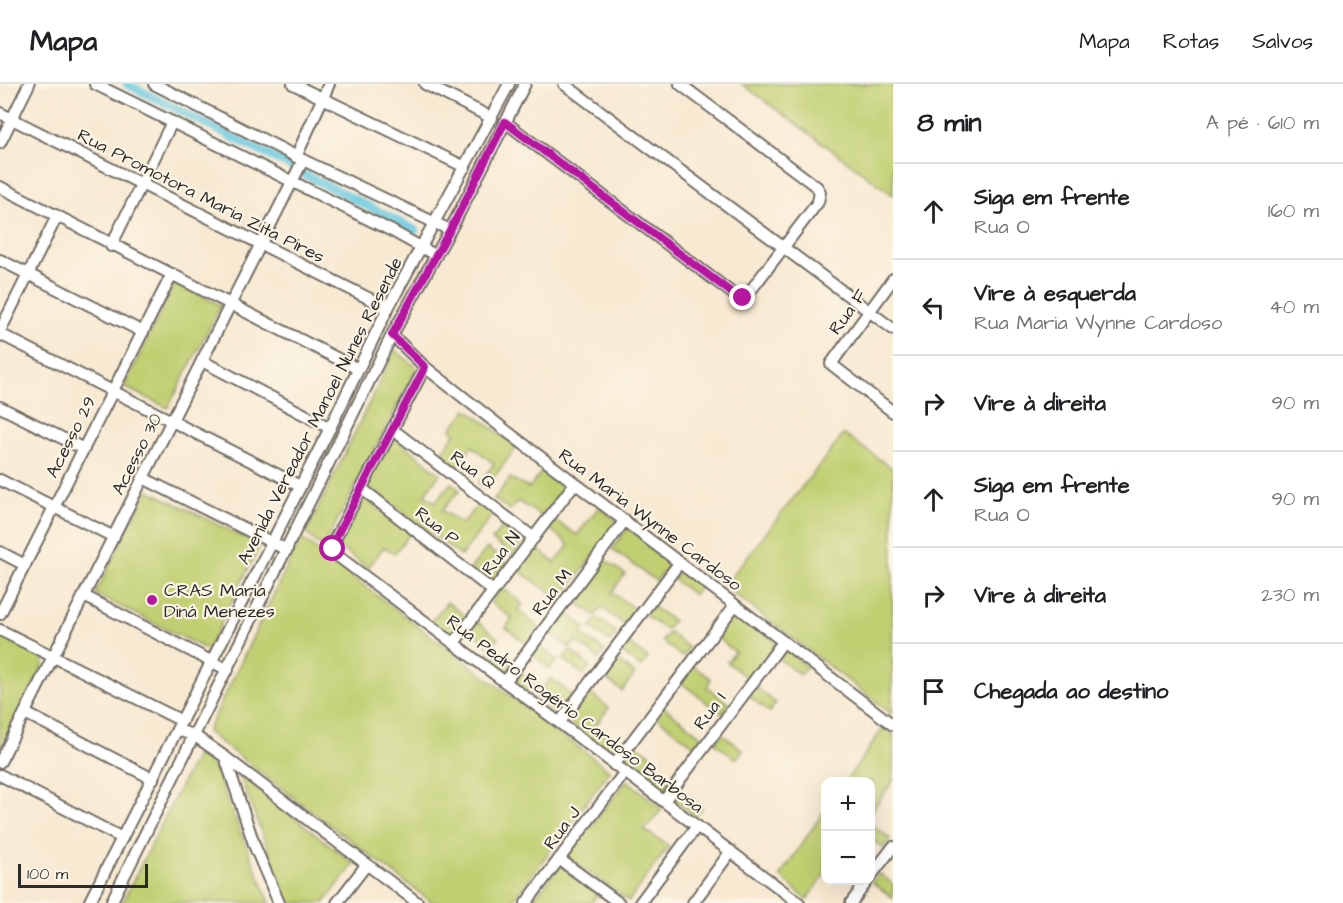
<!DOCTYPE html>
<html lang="pt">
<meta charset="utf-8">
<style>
body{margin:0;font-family:"Architects Daughter",sans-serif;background:#f6f6f6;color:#202124}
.controls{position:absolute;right:18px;bottom:18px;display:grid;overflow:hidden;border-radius:12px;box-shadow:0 6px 24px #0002}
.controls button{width:54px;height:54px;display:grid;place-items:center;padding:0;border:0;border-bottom:2px solid #e0e0e0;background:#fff;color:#202124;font:30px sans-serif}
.scale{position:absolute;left:18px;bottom:15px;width:130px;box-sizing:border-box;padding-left:6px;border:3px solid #2b2b2b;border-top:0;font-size:16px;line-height:21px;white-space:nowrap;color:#2b2b2b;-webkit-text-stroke:4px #fcf5e5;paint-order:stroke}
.stop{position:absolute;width:18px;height:18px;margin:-14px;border:4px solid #b5179e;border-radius:50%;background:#fff}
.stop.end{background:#b5179e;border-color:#fff;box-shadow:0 2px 6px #0008}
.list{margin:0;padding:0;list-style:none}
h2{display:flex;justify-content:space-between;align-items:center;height:78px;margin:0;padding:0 24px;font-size:26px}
h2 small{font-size:20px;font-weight:400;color:#757577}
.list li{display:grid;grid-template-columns:39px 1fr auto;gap:18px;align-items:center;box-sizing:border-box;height:96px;padding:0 24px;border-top:2px solid #e0e0e0}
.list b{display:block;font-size:22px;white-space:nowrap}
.list p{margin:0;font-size:20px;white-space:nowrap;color:#757577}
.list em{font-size:20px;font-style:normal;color:#757577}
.icon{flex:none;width:33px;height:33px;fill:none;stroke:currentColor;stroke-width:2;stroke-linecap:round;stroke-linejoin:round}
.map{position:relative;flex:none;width:893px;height:819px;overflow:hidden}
header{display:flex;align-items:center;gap:36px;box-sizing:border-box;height:84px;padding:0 30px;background:#fff;border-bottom:2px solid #e0e0e0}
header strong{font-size:28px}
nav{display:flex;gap:33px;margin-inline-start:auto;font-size:21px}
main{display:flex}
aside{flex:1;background:#fff}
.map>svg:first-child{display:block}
.green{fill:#c0cf71;stroke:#767d4e;stroke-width:1.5}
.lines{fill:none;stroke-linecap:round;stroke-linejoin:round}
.canal{stroke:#63c7e0;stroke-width:9}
.minor-casing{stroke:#736e65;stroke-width:14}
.minor{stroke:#fff;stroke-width:10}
.route{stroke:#b5179e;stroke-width:8}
.poi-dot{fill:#b5179e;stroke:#fcf5e5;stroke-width:2}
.labels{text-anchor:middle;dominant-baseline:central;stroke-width:4.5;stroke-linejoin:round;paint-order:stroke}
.street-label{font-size:18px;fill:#2b2b2b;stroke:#fcf5e5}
.poi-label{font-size:18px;fill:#2b2b2b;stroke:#fcf5e5;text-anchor:start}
</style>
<header>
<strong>Mapa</strong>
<nav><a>Mapa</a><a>Rotas</a><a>Salvos</a></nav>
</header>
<main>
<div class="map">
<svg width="893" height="819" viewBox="0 0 893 819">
<rect width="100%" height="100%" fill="#fcf5e5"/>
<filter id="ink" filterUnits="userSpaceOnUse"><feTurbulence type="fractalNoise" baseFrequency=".0167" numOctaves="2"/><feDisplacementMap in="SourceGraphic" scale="12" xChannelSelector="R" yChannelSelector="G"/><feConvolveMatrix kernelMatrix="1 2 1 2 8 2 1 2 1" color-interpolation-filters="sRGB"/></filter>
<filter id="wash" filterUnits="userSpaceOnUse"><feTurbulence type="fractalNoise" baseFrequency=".008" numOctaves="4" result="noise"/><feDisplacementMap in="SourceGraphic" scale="24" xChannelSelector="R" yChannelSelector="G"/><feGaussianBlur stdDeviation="1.35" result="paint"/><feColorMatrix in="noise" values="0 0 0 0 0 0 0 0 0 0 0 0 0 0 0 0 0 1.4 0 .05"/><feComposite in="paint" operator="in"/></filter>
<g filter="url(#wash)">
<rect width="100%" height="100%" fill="#f8e9d2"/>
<!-- green -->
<g class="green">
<path d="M742,0H893V111Z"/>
<path d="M175,199L221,221L168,324L124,303Z"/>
<path d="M395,266L417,284L323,464L306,449Z"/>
<path d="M467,325L517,363L485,405L479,399L494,380L472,362L457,384L440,373L455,349L451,345Z"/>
<path d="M844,350L893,385L892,630L724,502Z"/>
<path d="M393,352L440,390L424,411L435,418L451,399L460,406L442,426L462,440L480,419L494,429L461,472L367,401Z"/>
<path d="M545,384L566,400L543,433L518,417L510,426L494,415L510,394L529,404Z"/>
<path d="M148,406L260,461L208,566L95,510Z"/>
<path d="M361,411L411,449L394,470L384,463L368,484L337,462Z"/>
<path d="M599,423L619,439L560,515L518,486L535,463L555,479L569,461L548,443L554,436L577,451Z"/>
<path d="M508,435L529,452L513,472L492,456Z"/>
<path d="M628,444L672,478L656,497L612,465Z"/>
<path d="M301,454L610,687L511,819H433L207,648Z"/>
<path d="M487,464L508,480L491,501L471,484Z"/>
<path d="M605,476L625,490L612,508L636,526L625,541L602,524L595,531L575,517Z"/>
<path d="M680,486L701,502L694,511L673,495Z"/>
<path d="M502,503L523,520L518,526L540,544L527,560L506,544L512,534L491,519Z"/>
<path d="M447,518L468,534L451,554L431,538Z"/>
<path d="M652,522L673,537L666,546L645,531Z"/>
<path d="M734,526L777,559L749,596L727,578L735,568L714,551Z"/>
<path d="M565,527L586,544L581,550L605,567L599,575L576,557L570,564L549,547Z"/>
<path d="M597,534L617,549L610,558L590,543Z"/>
<path d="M478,538L498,554L491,563L471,547Z"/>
<path d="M669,548L689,564L682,573L662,557Z"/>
<path d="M0,551L43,572L44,580L0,666Z"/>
<path d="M627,558L648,574L641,583L620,567Z"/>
<path d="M537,560L558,576L550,585L530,569Z"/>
<path d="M491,566L512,581L505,590L484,575Z"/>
<path d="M570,566L590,582L583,591L563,575Z"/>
<path d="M786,566L807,582L800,591L779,575Z"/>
<path d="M614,574L635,590L622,607L601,591Z"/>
<path d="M692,581L711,595L707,603L729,620L722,630L679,597Z"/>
<path d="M521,588L543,604L551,594L572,611L556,631L514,597Z"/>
<path d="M756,603L776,619L769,628L749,612Z"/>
<path d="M589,608L609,624L595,642L618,660L610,670L567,637Z"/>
<path d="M661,621L704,654L697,664L654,631Z"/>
<path d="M884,643L893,650V697L871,728L870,698L846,697Z"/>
<path d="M722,650L743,666L736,675L715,659Z"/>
<path d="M634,659L652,671L645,681L671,700L663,710L620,677Z"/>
<path d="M198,667L211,677L270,819H122Z"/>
<path d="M239,690L354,780L324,819H289Z"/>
<path d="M627,696L662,725L644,746L669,762L629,817L567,773Z"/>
<path d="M682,707L702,723L695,732L675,716Z"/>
<path d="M825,726V790L807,816L780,792Z"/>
<path d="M871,740L890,755L883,764L871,755Z"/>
<path d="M561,781L598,810L591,819H530Z"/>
<path d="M879,789L893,800V814L872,798Z"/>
</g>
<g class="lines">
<!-- canal -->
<g class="canal">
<path d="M127,0L292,83"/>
<path d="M304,90L415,146"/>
</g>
</g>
</g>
<g filter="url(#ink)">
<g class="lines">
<!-- minor casing -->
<g class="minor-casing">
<g id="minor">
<path d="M95,0L392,147L435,171"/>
<path d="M154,0L303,76L450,146"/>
<path d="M293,0L465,83"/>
<path d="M425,0L492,34"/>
<path d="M564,0L893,245"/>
<path d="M0,29L388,224"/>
<path d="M505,38L736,212L745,214L818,118L820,108L817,103L680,0"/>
<path d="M0,59L29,0"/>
<path d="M296,73L329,0"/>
<path d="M0,103L358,285"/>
<path d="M111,162L172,38"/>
<path d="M0,176L143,248"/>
<path d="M893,195L831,280L893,328"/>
<path d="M0,247L57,132"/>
<path d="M0,250L300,402"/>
<path d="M392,251L425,283L505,346L893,641"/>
<path d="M202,277L330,344"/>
<path d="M425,283L334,457L335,470L799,819"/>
<path d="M0,323L84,365"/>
<path d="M392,345L534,454"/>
<path d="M143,394L287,466"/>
<path d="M0,396L114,453"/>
<path d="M361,404L493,507"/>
<path d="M0,468L25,481"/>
<path d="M84,512L228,586"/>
<path d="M0,530L172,190"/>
<path d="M0,546L182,637"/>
<path d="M454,559L575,399"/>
<path d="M505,598L625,436"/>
<path d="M25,629L153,695"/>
<path d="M560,638L680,478"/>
<path d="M178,646L195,652L225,673L418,819"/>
<path d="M225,673L255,763L279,819"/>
<path d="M0,678L303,76"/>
<path d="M614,681L735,521"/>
<path d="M0,691L122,754"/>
<path d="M664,717L783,558"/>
<path d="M559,775L619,819"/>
<path d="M870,793L893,763"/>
<path d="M89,819L330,344L388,224L509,0"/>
<path d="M111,819L392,251L456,135L525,0"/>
<path d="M337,819L367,780"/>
<path d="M526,819L625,688"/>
<path d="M640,819L697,742"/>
<path d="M693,819L731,767"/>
<path d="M851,819L868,796"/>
</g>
</g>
<!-- minor -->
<use href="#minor" class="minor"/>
</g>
</g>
<g class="lines" filter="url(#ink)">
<!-- route -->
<path class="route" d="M333,465L334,457L425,283L392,251L456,135L505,38L736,212L743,214"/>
</g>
<!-- markers -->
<circle class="poi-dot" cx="152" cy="516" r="6"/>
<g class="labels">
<!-- street labels -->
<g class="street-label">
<text transform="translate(201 112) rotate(27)">Rua Promotora Maria Zita Pires</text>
<text transform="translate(848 228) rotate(-54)">Rua F</text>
<text transform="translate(320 327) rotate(-63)">Avenida Vereador Manoel Nunes Resende</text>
<text transform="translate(71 353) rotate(-63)">Acesso 29</text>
<text transform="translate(137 370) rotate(-63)">Acesso 30</text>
<text transform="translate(473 386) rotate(37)">Rua Q</text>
<text transform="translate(650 436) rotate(37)">Rua Maria Wynne Cardoso</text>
<text transform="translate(437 442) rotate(38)">Rua P</text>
<text transform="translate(501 469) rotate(-52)">Rua N</text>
<text transform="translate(552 508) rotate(-53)">Rua M</text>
<text transform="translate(710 627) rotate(-53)">Rua I</text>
<text transform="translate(575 630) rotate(37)">Rua Pedro Rogério Cardoso Barbosa</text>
<text transform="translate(562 744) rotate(-53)">Rua J</text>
</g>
<!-- poi labels -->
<g class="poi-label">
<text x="164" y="506">CRAS Maria<tspan x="164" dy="21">Diná Menezes</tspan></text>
</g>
</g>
</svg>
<div class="controls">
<button>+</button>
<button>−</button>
</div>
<div class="scale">100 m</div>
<div class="stop" style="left:333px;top:465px"></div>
<div class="stop end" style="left:743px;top:214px"></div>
</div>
<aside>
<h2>8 min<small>A pé · 610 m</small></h2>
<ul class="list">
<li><svg class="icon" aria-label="ahead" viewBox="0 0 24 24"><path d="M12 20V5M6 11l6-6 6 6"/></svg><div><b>Siga em frente</b><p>Rua O</p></div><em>160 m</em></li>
<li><svg class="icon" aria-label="left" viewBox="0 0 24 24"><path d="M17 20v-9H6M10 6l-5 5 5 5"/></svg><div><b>Vire à esquerda</b><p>Rua Maria Wynne Cardoso</p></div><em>40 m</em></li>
<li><svg class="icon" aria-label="right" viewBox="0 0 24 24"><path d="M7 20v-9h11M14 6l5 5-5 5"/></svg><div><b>Vire à direita</b></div><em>90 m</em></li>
<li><svg class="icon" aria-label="ahead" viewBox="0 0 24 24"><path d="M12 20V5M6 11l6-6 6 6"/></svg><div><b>Siga em frente</b><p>Rua O</p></div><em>90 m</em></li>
<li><svg class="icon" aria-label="right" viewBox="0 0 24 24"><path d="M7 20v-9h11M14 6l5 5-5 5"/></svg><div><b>Vire à direita</b></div><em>230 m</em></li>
<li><svg class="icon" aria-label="arrive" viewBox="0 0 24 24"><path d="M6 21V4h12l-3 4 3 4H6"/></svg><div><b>Chegada ao destino</b></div></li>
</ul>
</aside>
</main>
